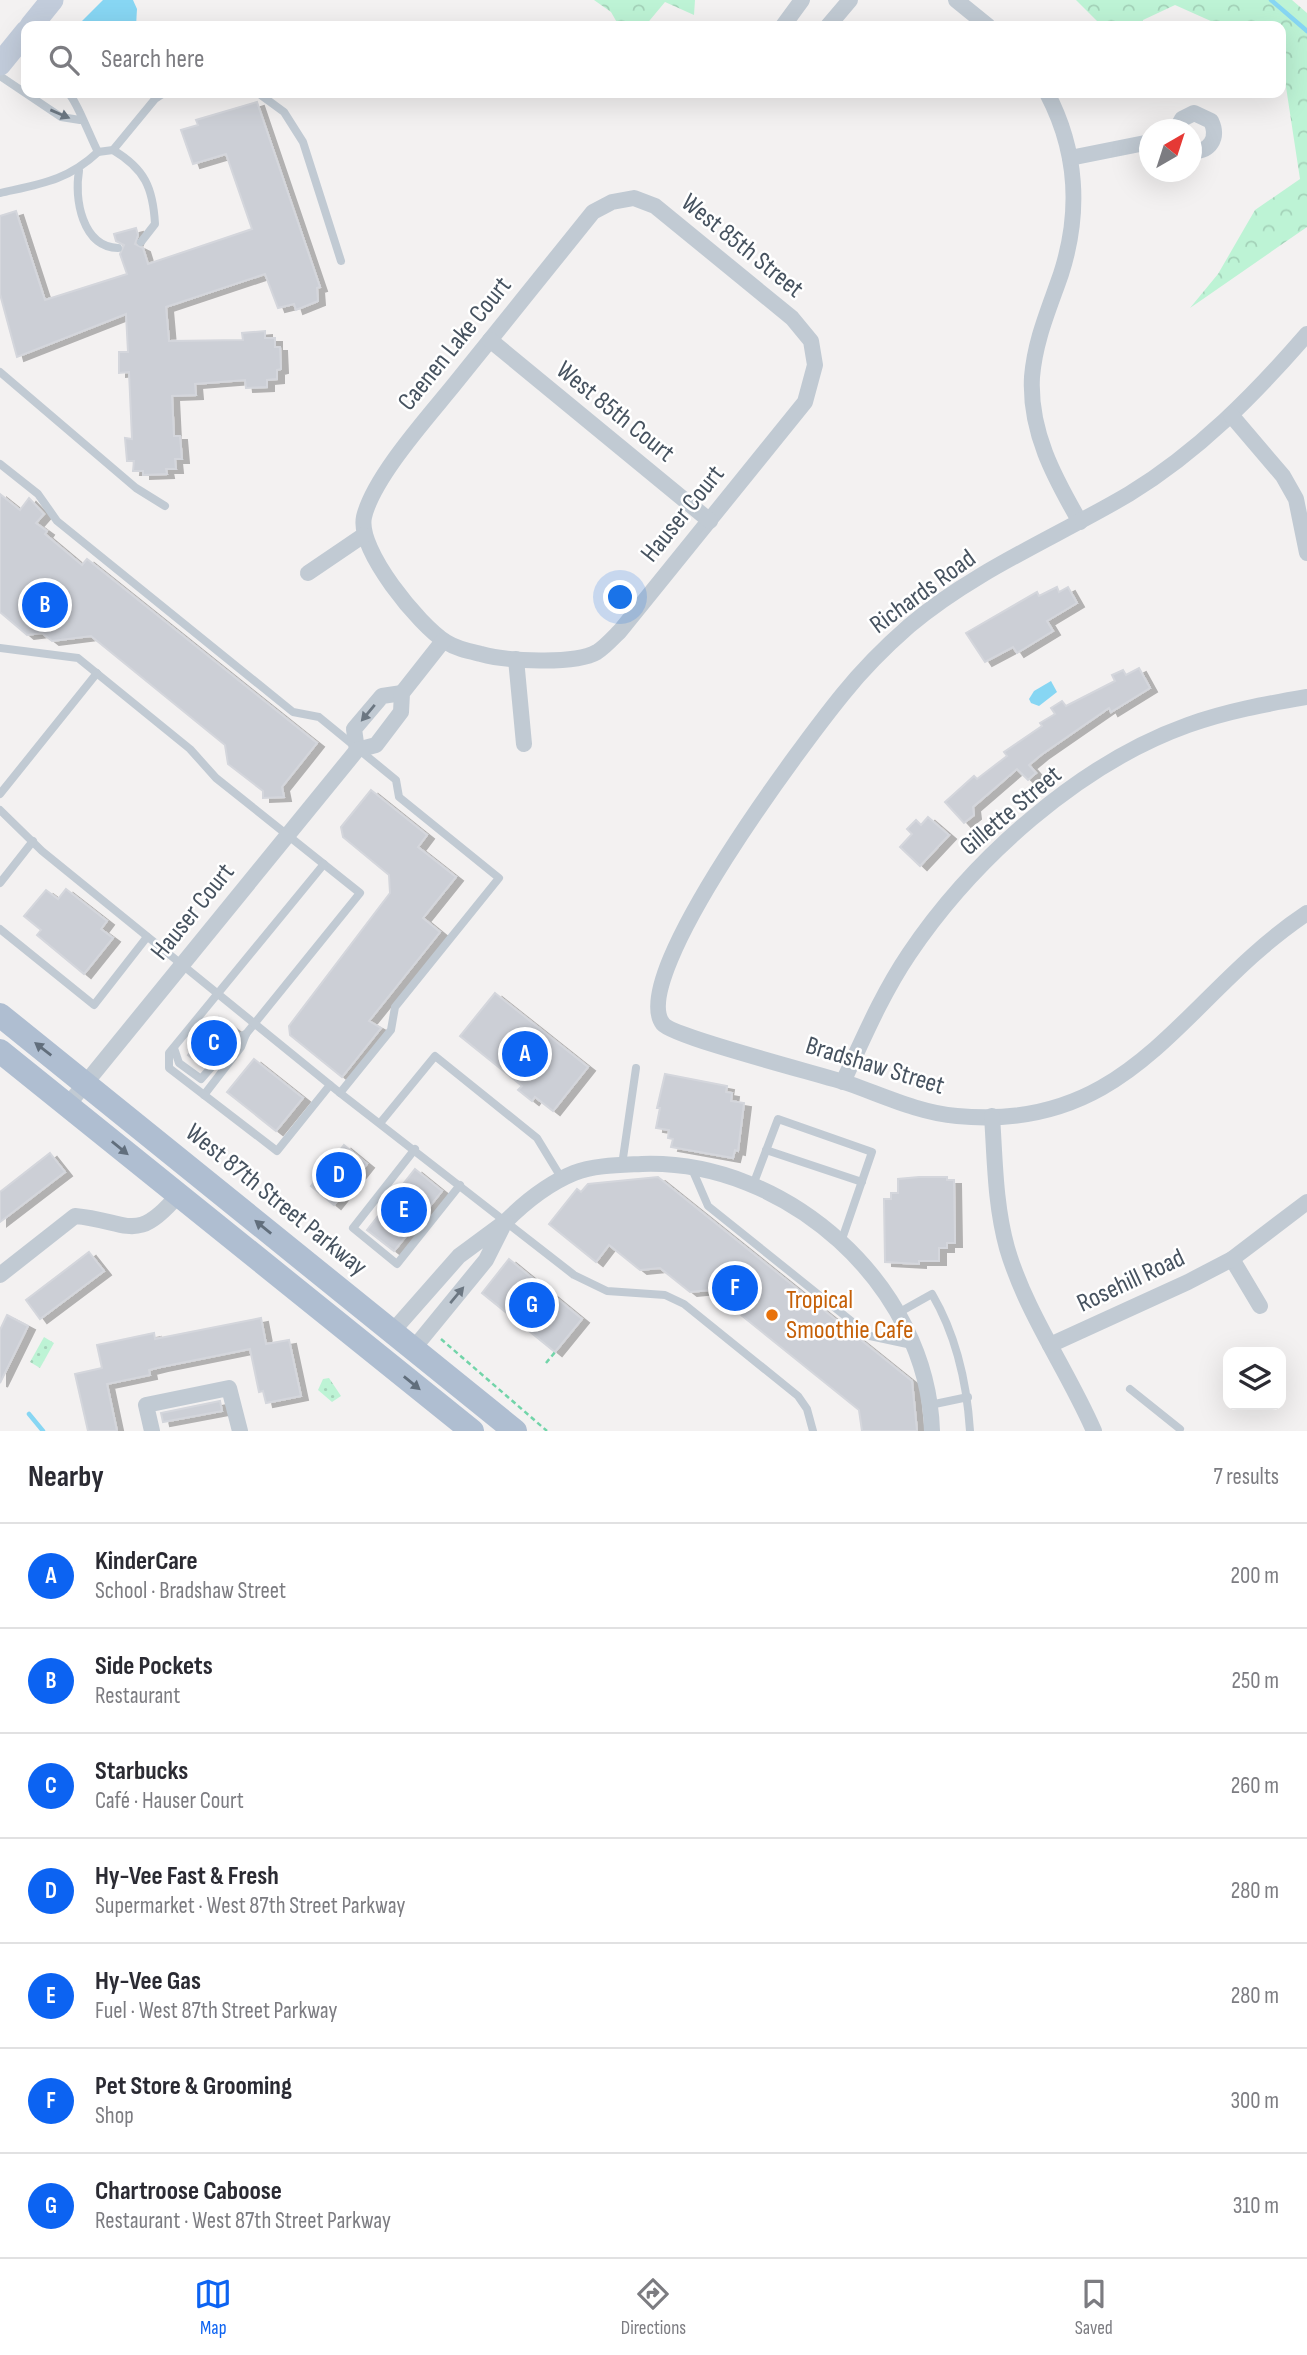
<!DOCTYPE html>
<meta charset="utf-8">
<style>
body{margin:0;font-family:"Sofia Sans Condensed",sans-serif;background:#f7f7f7;color:#2b2b33}
.controls{position:absolute;right:21px;bottom:21px;display:grid;overflow:hidden;border-radius:14px;box-shadow:0 7px 28px #0002}
.controls button{width:63px;height:63px;display:grid;place-items:center;padding:0;border:0;border-bottom:2px solid #e1e1e2;background:#fff;color:#2b2b33;font:35px sans-serif}
.compass{position:absolute;left:1139px;top:119px;width:63px;height:63px;border-radius:50%;background:#fff;box-shadow:0 7px 28px #0002;rotate:39deg}
.you{position:absolute;left:621px;top:598px;width:24px;height:24px;margin:-18px;border:5px solid #fff;border-radius:50%;background:#1a73e8;box-shadow:0 0 0 10px #1a73e833}
.badge{display:grid;place-items:center;width:46px;height:46px;border-radius:50%;background:#0c63f2;color:#fff;font-size:23px;font-weight:700}
.pin{position:absolute;translate:-50% -50%;border:4px solid #fff;box-shadow:0 2px 7px #0006}
.list{margin:0;padding:0;list-style:none}
h2{display:flex;justify-content:space-between;align-items:center;height:91px;margin:0;padding:0 28px;font-size:30px}
h2 small{font-size:23px;font-weight:400;color:#7c7c81}
.list li{display:grid;grid-template-columns:46px 1fr auto;gap:21px;align-items:center;box-sizing:border-box;height:105px;padding:0 28px;border-top:2px solid #e1e1e2}
.list b{display:block;font-size:26px;white-space:nowrap}
.list p{margin:0;font-size:23px;white-space:nowrap;color:#7c7c81}
.list em{font-size:23px;font-style:normal;color:#7c7c81}
.icon{flex:none;width:38px;height:38px;fill:none;stroke:currentColor;stroke-width:2;stroke-linecap:round;stroke-linejoin:round}
.map{position:relative;flex:none;width:1307px;height:1431px;overflow:hidden}
.search{position:absolute;background:#fff;box-shadow:0 7px 28px #0002;left:21px;right:21px;top:21px;height:77px;display:flex;align-items:center;gap:18px;box-sizing:border-box;padding:0 24px;border-radius:14px;color:#7c7c81;font-size:26px}
.sheet{height:826px;background:#fff}
nav{display:flex;justify-content:space-around;align-items:center;box-sizing:border-box;height:98px;border-top:2px solid #e1e1e2;background:#fff;font-size:19px;color:#7c7c81}
nav a{display:grid;justify-items:center;gap:4px}
nav .on{color:#0c63f2}
.map>svg:first-child{display:block}
.forest{fill:url(#forest-crowns)}
.park{fill:url(#park-dots)}
.water{fill:#87d6f3}
.lines{fill:none;stroke-linecap:round;stroke-linejoin:round}
.stream{stroke:#87d6f3;stroke-width:4.5}
.building{fill:#cccfd6;stroke:#d4d6dc;stroke-width:2;filter:url(#shadow)}
.path{stroke:#72d4a9;stroke-width:2.5;stroke-dasharray:5 3.5;stroke-linecap:butt}
.service{stroke:#c1cad3;stroke-width:8}
.minor{stroke:#c1cad3;stroke-width:16}
.secondary{stroke:#c2ccdb;stroke-width:23}
.primary{stroke:#afbed1;stroke-width:24}
.oneway{fill:#6c7782}
.oneway2{fill:#616e7c}
.food-dot{fill:#e8710a;stroke:#fff;stroke-width:2.5}
.labels{text-anchor:middle;dominant-baseline:central;stroke-width:5;stroke-linejoin:round;paint-order:stroke}
.street-label{font-size:26px;fill:#475360;stroke:#fff}
.food-label{font-size:26px;fill:#c56008;stroke:#fff;text-anchor:start}
</style>
<div class="map">
<svg width="1307" height="1431" viewBox="0 0 1307 1431">
<defs>
<pattern id="forest-crowns" width="20" height="18" patternUnits="userSpaceOnUse" patternTransform="scale(1.75)"><rect width="20" height="18" fill="#bdf3d5"/><path d="M2 6a3 3 0 1 1 6 0M12 15a3 3 0 1 1 6 0" fill="none" stroke="#a4d2b9"/></pattern>
<pattern id="park-dots" width="8" height="8" patternUnits="userSpaceOnUse" patternTransform="scale(1.75)"><rect width="8" height="8" fill="#bdf3d5"/><path d="M2 2h.1M6 6h.1" fill="none" stroke="#a4d2b9" stroke-width="1.8" stroke-linecap="round"/></pattern>
<filter id="shadow"><feDropShadow dx="7" dy="4" stdDeviation="0" flood-color="#0004"/></filter>
</defs>
<rect width="100%" height="100%" fill="#f3f1f1"/>
<!-- forest -->
<g class="forest">
<path d="M594,0H695L694,15L665,2L645,26H619L611,12Z"/>
<path d="M1076,0H1292L1307,13V227L1190,308L1218,274L1255,210L1300,179L1286,87L1281,79V26H1222L1175,5L1143,20L1142,26H1099V23Z"/>
</g>
<!-- park -->
<g class="park">
<path d="M44,1337L54,1343L40,1368L30,1362Z"/>
<path d="M329,1378L341,1396L332,1402L318,1390L323,1379Z"/>
</g>
<!-- water -->
<g class="water">
<path d="M103,0H133L137,9L136,26H77Z"/>
<path d="M1051,681L1057,692L1039,706L1031,703L1029,699L1034,691Z"/>
</g>
<g class="lines">
<!-- stream -->
<g class="stream">
<path d="M1271,0L1307,31"/>
<path d="M29,1414L43,1431"/>
</g>
</g>
<!-- building -->
<g class="building">
<path d="M257,102L320,287L317,288L318,301L296,310L294,304L278,308L265,274L166,307L169,341L243,340L242,333L265,331V338H275V347H280L281,369L277,370V379L267,380V387L246,388L245,380L195,384L196,395L172,396L174,436H180L182,459H175L176,469H166L167,474L143,475V471H133L134,461H127L125,438L132,439L129,372L119,373V352H128L126,314L17,357L0,294V216L16,211L45,300L127,274L120,254L124,245L116,241L114,234L136,228L138,235L135,244L143,248L148,264L252,229L226,154L193,164L181,130L198,125L196,120Z"/>
<path d="M0,494L20,510L29,498L44,514L36,523L47,531L45,534L82,565L87,559L317,743L282,787L284,797L263,798V791L228,764L225,745L91,636L52,641L42,633L27,635L0,612Z"/>
<path d="M1057,587L1059,592L1068,587L1077,603L1047,621L1053,631L1017,653L1013,647L985,662L966,633L1037,592L1039,596Z"/>
<path d="M1139,668L1150,688L1111,712L1109,708L1041,755L1029,765L1036,773L1028,780L1017,769L973,807L974,815L964,823L945,802L974,776L977,779L1007,756L1004,752L1042,726L1040,723L1055,714L1051,708L1062,701L1066,706L1115,681L1112,675L1123,670L1126,675Z"/>
<path d="M371,790L427,835L418,847L456,877L423,918L440,932L369,1021L381,1028L342,1077L290,1035L289,1026L390,893L389,875L343,837L341,827Z"/>
<path d="M928,817L949,835L920,866L900,847L912,834L907,829L916,820L921,825Z"/>
<path d="M66,889L107,921L101,929L113,938L84,974L37,935L41,930L24,916L46,890L58,899Z"/>
<path d="M495,993L588,1067L553,1111L535,1097L532,1101L518,1090L522,1086L460,1036Z"/>
<path d="M219,1017L236,1030L203,1067L188,1055L199,1042L195,1040L207,1025L210,1028Z"/>
<path d="M254,1059L303,1098L276,1131L227,1092Z"/>
<path d="M665,1074L727,1086L726,1092L732,1093L731,1101L744,1103L738,1151L735,1150L733,1158L671,1147L673,1139L668,1138L669,1130L656,1128L660,1108H657Z"/>
<path d="M344,1145L367,1164L334,1205L311,1186Z"/>
<path d="M50,1153L65,1172L0,1222V1192Z"/>
<path d="M415,1169L442,1191L394,1251L367,1230Z"/>
<path d="M658,1177L912,1381L917,1431H862L859,1410L710,1290L690,1292L660,1268L640,1270L609,1245L596,1262L549,1224L577,1189L581,1192L588,1184Z"/>
<path d="M919,1177H947V1180H954L955,1243H947V1248H939V1261H919V1264L885,1262L884,1199H891V1193H898V1179Z"/>
<path d="M89,1252L104,1271L40,1319L26,1300Z"/>
<path d="M509,1259L582,1319L555,1352L482,1293Z"/>
<path d="M7,1315L28,1326L0,1383V1330Z"/>
<path d="M261,1318L266,1344L289,1340L301,1396L266,1403L263,1391L259,1392L250,1349L161,1367L149,1370L150,1375L107,1384L117,1431H88L75,1374L102,1368L97,1345L154,1333L155,1339Z"/>
<path d="M220,1401L222,1411L163,1422L161,1413Z"/>
</g>
<g class="lines">
<!-- path -->
<g class="path">
<path d="M441,1339L547,1431"/>
<path d="M546,1363L556,1351"/>
</g>
<!-- service -->
<g class="service">
<path d="M0,76L61,117L80,120"/>
<path d="M68,93C76,99 91,139 98,152L113,150L155,99L164,93"/>
<path d="M258,93L284,112L303,142L341,261"/>
<path d="M113,150C145,169 153,188 155,224L141,242"/>
<path d="M79,171C74,198 82,247 118,248"/>
<path d="M0,193C40,184 67,181 98,152"/>
<path d="M0,372L136,488L165,506"/>
<path d="M0,464L38,494L57,521L293,712L319,717L396,780L399,797L499,878L395,1007L391,1030L340,1093"/>
<path d="M0,648L78,658L190,749L216,778L360,893L246,1034L241,1047L204,1095"/>
<path d="M0,794L97,673"/>
<path d="M0,810L42,851L340,1093L574,1275L607,1291L665,1295L684,1304L798,1396L807,1409L813,1431"/>
<path d="M324,864L169,1053V1068L277,1151L330,1085"/>
<path d="M0,883L33,841"/>
<path d="M0,929L94,1005L147,937"/>
<path d="M174,1048L179,1063L201,1079L237,1038L246,1034"/>
<path d="M381,1122L435,1056L537,1138L562,1179"/>
<path d="M415,1149L353,1228L397,1264L460,1185"/>
<path d="M766,1150L862,1182"/>
<path d="M622,1165L636,1068"/>
<path d="M692,1169L708,1206L870,1336L912,1345"/>
<path d="M753,1185L778,1119L872,1152L841,1242"/>
<path d="M898,1313L932,1294C956,1335 967,1384 970,1431"/>
<path d="M1130,1389L1180,1429"/>
<path d="M930,1405L968,1397"/>
</g>
<!-- minor -->
<g class="minor">
<path d="M956,0L988,26"/>
<path d="M783,26L802,0"/>
<path d="M828,26L850,0"/>
<path d="M1047,93C1077,150 1081,212 1061,274C1049,309 1035,340 1032,377C1029,431 1054,477 1080,522"/>
<path d="M1176,130L1182,119L1194,113L1211,121C1219,138 1210,152 1192,151"/>
<path d="M1070,158L1150,142"/>
<path d="M634,198L655,206L792,318L811,341L815,365L805,402L620,631C613,638 605,647 597,652C575,665 506,661 481,654C468,651 457,649 446,642C419,625 357,550 364,517C373,478 427,418 453,386C500,328 546,270 593,212L612,202Z"/>
<path d="M1307,334C1255,394 1198,452 1129,494C1056,537 974,571 909,626C885,647 863,669 843,694C808,737 626,977 663,1024C673,1037 823,1075 850,1084C884,1096 920,1113 957,1116C1134,1133 1182,996 1307,913"/>
<path d="M490,340L710,521"/>
<path d="M1231,415L1283,476L1296,499L1307,553"/>
<path d="M308,573L364,535"/>
<path d="M516,659L524,744"/>
<path d="M357,750L354,729L382,696L402,693"/>
<path d="M843,1082C863,1039 882,994 909,954C973,859 1079,764 1188,725C1227,711 1266,704 1307,697"/>
<path d="M67,1106L357,750L376,745L401,712L402,693L443,641"/>
<path d="M992,1116C995,1160 995,1205 1007,1248C1026,1313 1067,1369 1094,1431"/>
<path d="M505,1222C525,1202 547,1184 574,1173C594,1165 620,1165 642,1164C786,1159 928,1285 932,1431"/>
<path d="M1232,1259L1260,1306"/>
<path d="M0,1275L75,1216C129,1221 136,1245 178,1195"/>
<path d="M392,1332L459,1256L505,1222L486,1260L414,1348"/>
<path d="M1050,1345L1188,1282L1232,1259L1307,1202"/>
<path d="M152,1431L146,1405L229,1388L240,1431"/>
</g>
<!-- secondary -->
<g class="secondary">
<path d="M31,26L52,0"/>
<path d="M0,64L26,32"/>
</g>
<!-- primary -->
<g class="primary">
<path d="M0,1015L515,1431"/>
<path d="M0,1051L472,1431"/>
</g>
</g>
<!-- one-way arrows -->
<defs><path id="oneway-solid" d="M-6-.8H1V-3.2L6.5 0L1 3.2V.8H-6Z" transform="scale(1.75)"/></defs>
<g class="oneway">
<use href="#oneway-solid" transform="translate(60 114) rotate(23)"/>
<use href="#oneway-solid" transform="translate(368 713) rotate(130)"/>
<use href="#oneway-solid" transform="translate(457 1295) rotate(-50)"/>
</g>
<g class="oneway2">
<use href="#oneway-solid" transform="translate(43 1049) rotate(-142)"/>
<use href="#oneway-solid" transform="translate(120 1148) rotate(39)"/>
<use href="#oneway-solid" transform="translate(263 1227) rotate(-141)"/>
<use href="#oneway-solid" transform="translate(412 1383) rotate(39)"/>
</g>
<!-- markers -->
<circle class="food-dot" cx="772" cy="1315" r="7"/>
<g class="labels">
<!-- street labels -->
<g class="street-label">
<text transform="translate(742 246) rotate(39)">West 85th Street</text>
<text transform="translate(455 344) rotate(-51)">Caenen Lake Court</text>
<text transform="translate(615 412) rotate(39)">West 85th Court</text>
<text transform="translate(683 514) rotate(-51)">Hauser Court</text>
<text transform="translate(923 592) rotate(-36)">Richards Road</text>
<text transform="translate(1011 811) rotate(-40)">Gillette Street</text>
<text transform="translate(193 912) rotate(-51)">Hauser Court</text>
<text transform="translate(875 1066) rotate(17)">Bradshaw Street</text>
<text transform="translate(276 1200) rotate(39)">West 87th Street Parkway</text>
<text transform="translate(1131 1281) rotate(-25)">Rosehill Road</text>
</g>
<!-- food labels -->
<g class="food-label">
<text x="786" y="1300">Tropical<tspan x="786" dy="30">Smoothie Cafe</tspan></text>
</g>
</g>
</svg>
<div class="controls">
<button><svg class="icon" aria-label="layers" viewBox="0 0 24 24"><path d="M12 4l9 5-9 5-9-5zM3 14l9 5 9-5"/></svg></button>
</div>
<svg class="compass" viewBox="-18 -18 36 36"><path d="M0-13l5 13h-10z" fill="#e53935"/><path d="M0 13l5-13h-10z" fill="#7c7c81"/></svg>
<div class="you"></div>
<div class="pin badge" style="left:525px;top:1054px">A</div>
<div class="pin badge" style="left:45px;top:605px">B</div>
<div class="pin badge" style="left:214px;top:1043px">C</div>
<div class="pin badge" style="left:339px;top:1175px">D</div>
<div class="pin badge" style="left:404px;top:1210px">E</div>
<div class="pin badge" style="left:735px;top:1288px">F</div>
<div class="pin badge" style="left:532px;top:1305px">G</div>
<div class="search"><svg class="icon" aria-label="search" viewBox="0 0 24 24"><circle cx="10" cy="10" r="6"/><path d="M15 15l6 6"/></svg>Search here</div>
</div>
<section class="sheet">
<h2>Nearby<small>7 results</small></h2>
<ul class="list">
<li><span class="badge">A</span><div><b>KinderCare</b><p>School · Bradshaw Street</p></div><em>200 m</em></li>
<li><span class="badge">B</span><div><b>Side Pockets</b><p>Restaurant</p></div><em>250 m</em></li>
<li><span class="badge">C</span><div><b>Starbucks</b><p>Café · Hauser Court</p></div><em>260 m</em></li>
<li><span class="badge">D</span><div><b>Hy-Vee Fast &amp; Fresh</b><p>Supermarket · West 87th Street Parkway</p></div><em>280 m</em></li>
<li><span class="badge">E</span><div><b>Hy-Vee Gas</b><p>Fuel · West 87th Street Parkway</p></div><em>280 m</em></li>
<li><span class="badge">F</span><div><b>Pet Store &amp; Grooming</b><p>Shop</p></div><em>300 m</em></li>
<li><span class="badge">G</span><div><b>Chartroose Caboose</b><p>Restaurant · West 87th Street Parkway</p></div><em>310 m</em></li>
</ul>
</section>
<nav>
<a class="on"><svg class="icon" aria-label="map" viewBox="0 0 24 24"><path d="M3 6l6-2 6 2 6-2v14l-6 2-6-2-6 2zM9 4v14M15 6v14"/></svg>Map</a>
<a><svg class="icon" aria-label="directions" viewBox="0 0 24 24"><path d="M12 3l9 9-9 9-9-9zM9 14v-3h6M13 9l2 2-2 2"/></svg>Directions</a>
<a><svg class="icon" aria-label="saved" viewBox="0 0 24 24"><path d="M7 4h10v16l-5-4-5 4z"/></svg>Saved</a>
</nav>
